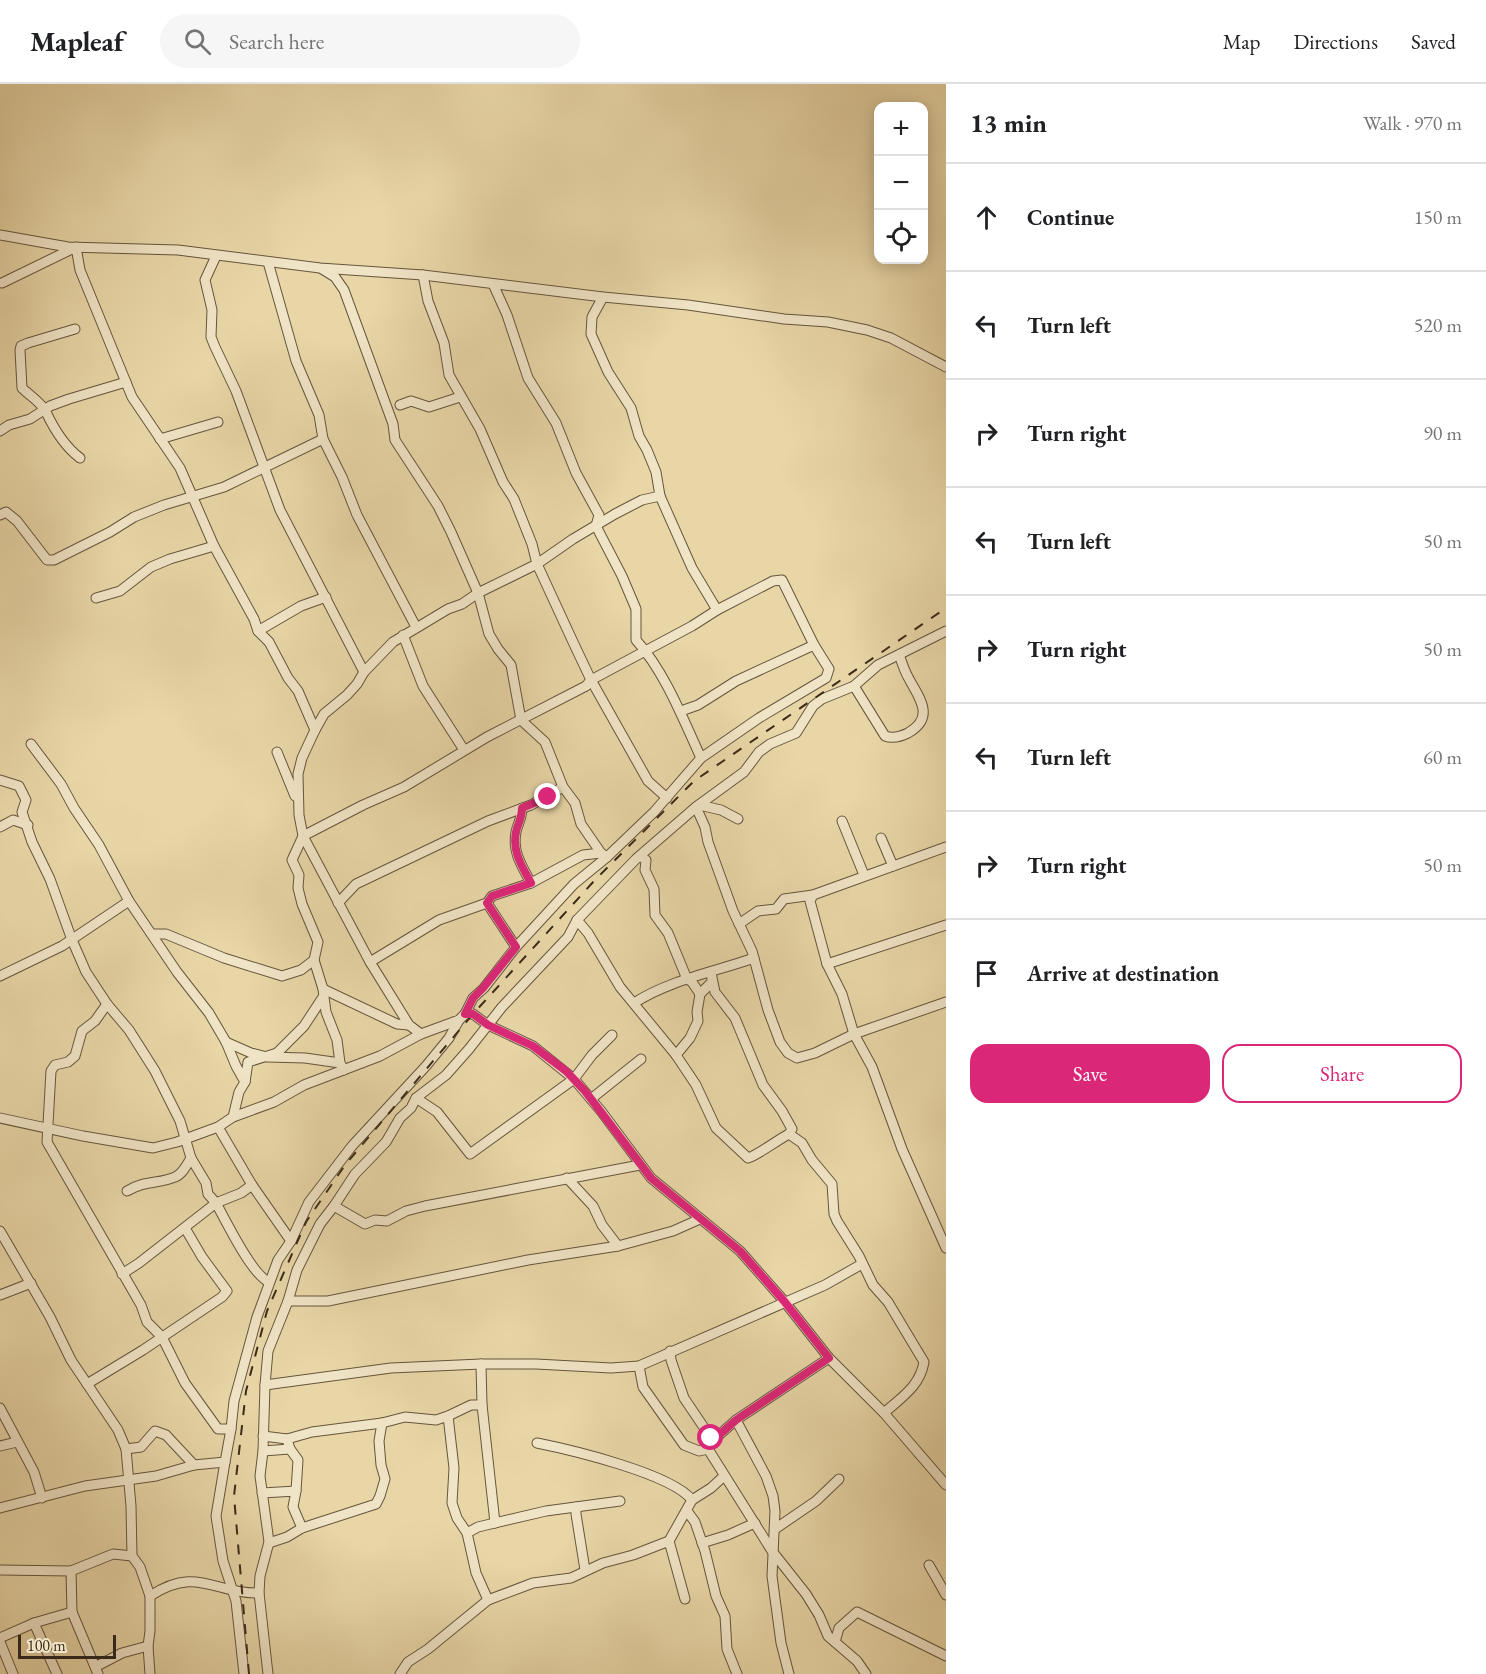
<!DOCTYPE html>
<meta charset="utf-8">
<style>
body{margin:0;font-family:"EB Garamond",serif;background:#f6f6f6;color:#202124}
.controls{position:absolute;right:18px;top:18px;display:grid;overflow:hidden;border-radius:12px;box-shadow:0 3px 15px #0003}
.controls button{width:54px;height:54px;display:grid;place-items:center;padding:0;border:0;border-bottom:2px solid #e0e0e0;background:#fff;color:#202124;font:30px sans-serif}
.scale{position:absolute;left:18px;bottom:15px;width:98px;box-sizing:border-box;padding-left:6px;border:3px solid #3b2a19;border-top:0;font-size:16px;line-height:21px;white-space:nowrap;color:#3b2a19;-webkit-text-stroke:4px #f0e4c6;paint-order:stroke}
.stop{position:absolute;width:18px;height:18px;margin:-14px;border:4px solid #db2777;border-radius:50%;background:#fff}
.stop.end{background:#db2777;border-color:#fff;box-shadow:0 2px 6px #0008}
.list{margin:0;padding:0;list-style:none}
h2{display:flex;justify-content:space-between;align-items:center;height:78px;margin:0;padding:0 24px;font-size:26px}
h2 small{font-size:20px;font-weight:400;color:#757577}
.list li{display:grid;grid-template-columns:39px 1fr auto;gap:18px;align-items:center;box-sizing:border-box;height:108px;padding:0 24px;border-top:2px solid #e0e0e0}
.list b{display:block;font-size:22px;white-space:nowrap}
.list em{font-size:20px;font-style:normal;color:#757577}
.actions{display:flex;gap:12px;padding:18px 24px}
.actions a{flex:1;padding:14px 0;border:2px solid #db2777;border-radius:18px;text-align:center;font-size:21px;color:#db2777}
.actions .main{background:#db2777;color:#fff}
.icon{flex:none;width:33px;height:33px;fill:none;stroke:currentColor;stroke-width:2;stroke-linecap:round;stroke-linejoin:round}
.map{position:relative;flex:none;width:946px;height:1590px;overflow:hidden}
header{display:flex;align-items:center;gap:36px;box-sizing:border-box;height:84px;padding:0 30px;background:#fff;border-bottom:2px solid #e0e0e0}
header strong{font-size:28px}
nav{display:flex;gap:33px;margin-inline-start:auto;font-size:21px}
.search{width:420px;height:54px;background:#f6f6f6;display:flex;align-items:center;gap:15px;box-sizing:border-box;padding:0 21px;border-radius:33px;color:#757577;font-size:22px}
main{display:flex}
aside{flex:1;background:#fff}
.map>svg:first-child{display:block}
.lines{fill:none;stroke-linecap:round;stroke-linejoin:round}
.minor-casing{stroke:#66553c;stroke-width:11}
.minor{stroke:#f0e4c6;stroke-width:9}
.rail{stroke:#3b2a19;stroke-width:2;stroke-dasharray:10 10;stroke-linecap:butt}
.route{stroke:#db2777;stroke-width:8}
</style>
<header>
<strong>Mapleaf</strong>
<div class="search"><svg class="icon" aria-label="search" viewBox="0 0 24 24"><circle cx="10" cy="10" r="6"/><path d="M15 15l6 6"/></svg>Search here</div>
<nav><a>Map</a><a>Directions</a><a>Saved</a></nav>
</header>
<main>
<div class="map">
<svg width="946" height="1590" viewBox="0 0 946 1590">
<rect width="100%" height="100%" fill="#e8d6a7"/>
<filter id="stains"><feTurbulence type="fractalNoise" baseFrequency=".00333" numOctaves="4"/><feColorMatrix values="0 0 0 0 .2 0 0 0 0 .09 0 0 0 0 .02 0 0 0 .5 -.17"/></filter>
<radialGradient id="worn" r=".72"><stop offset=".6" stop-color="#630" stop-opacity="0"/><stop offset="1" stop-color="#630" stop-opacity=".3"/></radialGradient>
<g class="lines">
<!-- minor casing -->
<g class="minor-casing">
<g id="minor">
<path d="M0,151L68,163L178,166L320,184L423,191L603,213L688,221L784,235L828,238L867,246L891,254L946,283"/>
<path d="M216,172L205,196L212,226L211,253L215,263L236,307L280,426L364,588"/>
<path d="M268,178L296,277L319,331L323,355"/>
<path d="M322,185L335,193L344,206L393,340L395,356L438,422L451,448L478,509L489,550L498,565L511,581L521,636L545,658L563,703L575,719L581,740L601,769L607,773"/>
<path d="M423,191L428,217L444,259L449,291L480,345L503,398L514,415L532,460L537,480L573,558L591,596L648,697L667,714"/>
<path d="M2,199L76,163L80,186L132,313L180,384L214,462L254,535L258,547L269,558L288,594L298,607L315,646"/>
<path d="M493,200L507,231L528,294L556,339L576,389L599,431L596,442L622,492L636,525V556C665,588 683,635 701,674"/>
<path d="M603,213L592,233L591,250L608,288L631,324L639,352L647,366L656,388L660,412L692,484L717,526"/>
<path d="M75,245L28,259L21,262L20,266L22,304C29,311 42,319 46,328C54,345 64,362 80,374"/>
<path d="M400,321L411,317L429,323L460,313"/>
<path d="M0,347L9,341L30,335L50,322L69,315L126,298"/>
<path d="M160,355L218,338"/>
<path d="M0,431L6,428L17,437L47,476H54L110,448L134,433L164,421L224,403L323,355L342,393L357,431L416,543"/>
<path d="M96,514L120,507L151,483L170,475L214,462"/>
<path d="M258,547L301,522L326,513"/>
<path d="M403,551L423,602L464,666"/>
<path d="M854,602L885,652C893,655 900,653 908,649C936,633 919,614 908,593C904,586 902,578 899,571"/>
<path d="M681,627L698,621L736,597L814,561"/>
<path d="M31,660L61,700L74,724L99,761L129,817L177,888L209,929L226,958L236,982L245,998L239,1008L233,1033"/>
<path d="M277,668L295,712"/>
<path d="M0,696L19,702L26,716L22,728L32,758L50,795L72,856L86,888L107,920L129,946L155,987L180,1037L191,1074L206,1099L208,1110L216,1119C226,1137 252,1191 269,1198"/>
<path d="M699,721L721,726L738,735"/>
<path d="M696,723L705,743L708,758L733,827L752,867L768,926L780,958L788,969L797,974L815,969L854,950L946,918"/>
<path d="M522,724C522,734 518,739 516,748C512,768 522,782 531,799"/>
<path d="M842,737L864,791"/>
<path d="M0,743L13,736L28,741"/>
<path d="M881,754L893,782"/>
<path d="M640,772L646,776L645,786L654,805L655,831L668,849L687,895L692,898L700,910"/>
<path d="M338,819L356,800L488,737L531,721L563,703"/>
<path d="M577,836L588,849L620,903L676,971L696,1001L716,1044L748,1074C756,1072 779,1055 789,1050"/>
<path d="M739,840L758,827L776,825L784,815L813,811"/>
<path d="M946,841L827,880L842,910L854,950L872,983L902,1065L946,1164"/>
<path d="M153,850H166L224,874L282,892L301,886L314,876"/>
<path d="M516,863L487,819L492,812L531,799L583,771L601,769"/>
<path d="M370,878L439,836L487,819"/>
<path d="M827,880L810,817L813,811L946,763"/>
<path d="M711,889L715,908L735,934L763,1001L782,1027L792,1045L789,1050L802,1059L812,1076L832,1100L834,1130L837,1137L859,1172L873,1201L888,1218L924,1278C920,1302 902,1313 884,1329"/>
<path d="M0,892L62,862L129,817"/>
<path d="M323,905L397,940L409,941"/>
<path d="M634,919C670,896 714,888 754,874"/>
<path d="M107,920L95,937L82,947L75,972L68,978L55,981L51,987L47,1058L141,1221L147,1238L162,1253L185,1299L218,1345H231"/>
<path d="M421,950L409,941L370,878L303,752L299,731L298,690L302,674L315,646L324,630L347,611L357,600L364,588L393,558L448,525L462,520L478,509L537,480L573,455L615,430L642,416L660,412"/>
<path d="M226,958L251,969L267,973L305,974L340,979"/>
<path d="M676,971L690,954L698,937L697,928L700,910L712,898V895"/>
<path d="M344,986L340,979L337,956L326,928L323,905L314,876L318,858L302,820L298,804L299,791L292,776L303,752L363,721L404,703L487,653L586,602L591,596L692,542L717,526L773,497L782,496L814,561L829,585L826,594L759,634L701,674L654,728L607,773L574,800L516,863L484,904L473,914L465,930"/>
<path d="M245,998L248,978L277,969L304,942L323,913"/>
<path d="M416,1014L437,1028L470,1070L574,995L592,971L612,951"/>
<path d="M591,1015L641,975"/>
<path d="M0,1034L83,1052L153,1064L177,1058L218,1043L233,1033L274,1018L304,1001L380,972L421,950L459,936L465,930H473L488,941L533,962L574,995L601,1027L651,1094L740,1167L784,1217L829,1274L884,1329L946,1401"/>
<path d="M218,1043L252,1101L291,1157"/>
<path d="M567,1094L593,1122L602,1141L618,1162"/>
<path d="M127,1107C145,1096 159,1100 175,1093C183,1090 187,1080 191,1074"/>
<path d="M334,1122L365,1140L375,1136L387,1137L406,1127L425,1122L640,1081"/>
<path d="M0,1147L50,1233L71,1276L118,1346L126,1365L131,1422L132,1472L140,1483L150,1512V1547L148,1562L150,1590"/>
<path d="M122,1190L139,1179L216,1119L241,1109L252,1101"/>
<path d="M0,1211L31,1199"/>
<path d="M288,1217H328L528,1176L618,1162L673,1147L700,1135"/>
<path d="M670,1267L671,1276L684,1314L711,1354"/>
<path d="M829,1274L736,1336L718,1352L711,1354L708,1365L772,1467L806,1510L819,1531L828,1552L857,1577L866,1590"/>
<path d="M481,1280L482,1321L495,1439"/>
<path d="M639,1282L643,1303L684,1361L699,1367L708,1365"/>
<path d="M87,1300L143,1266L222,1213L227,1207L202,1173L185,1144"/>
<path d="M265,1301L391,1284L481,1280H536L611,1284L639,1282L825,1201L862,1180"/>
<path d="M0,1324L34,1388L42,1414"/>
<path d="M448,1332L454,1384L452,1419L457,1434L467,1449L476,1489L488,1516"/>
<path d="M736,1336L766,1392L773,1412L775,1427L772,1492L781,1559L789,1590"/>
<path d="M263,1352L287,1355L312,1348L382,1339L405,1333L436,1336L448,1332L471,1321H482"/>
<path d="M287,1355L290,1365L298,1376L296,1407"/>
<path d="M537,1359C572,1366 672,1390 692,1416L711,1404L724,1392"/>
<path d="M0,1362L17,1358"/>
<path d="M126,1365L141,1363L155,1347L166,1351L194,1381"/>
<path d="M263,1367L290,1365"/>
<path d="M225,1378L216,1432L223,1477L236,1517L244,1590"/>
<path d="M262,1409L296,1407L293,1423L302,1444"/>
<path d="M576,1423V1430L585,1486"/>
<path d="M0,1424L85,1402L156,1392L194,1381L225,1378L231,1345L234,1317L257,1233L278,1176L291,1157L309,1118L352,1062L426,982L449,954L459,936"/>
<path d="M687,1427L695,1438L705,1467L716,1512L725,1532L727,1565L737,1590"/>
<path d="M775,1445L816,1417L839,1395"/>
<path d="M467,1449L478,1443L546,1427L620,1417"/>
<path d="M669,1457L685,1515"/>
<path d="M269,1459L287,1453L302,1444L376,1420L380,1412L385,1395L381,1381L379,1357L382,1339"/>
<path d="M702,1459L728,1451L755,1439"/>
<path d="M929,1481L946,1511"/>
<path d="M0,1486L71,1487L113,1470L132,1472"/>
<path d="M71,1487L72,1528L98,1590"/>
<path d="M150,1512C197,1481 214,1510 259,1509"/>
<path d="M34,1539L57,1590"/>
<path d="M0,1554L34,1539L72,1528"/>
<path d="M0,1558L13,1590"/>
<path d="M835,1558L839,1544L857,1528L946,1572"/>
<path d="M95,1583L122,1569L148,1562"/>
<path d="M268,1590L259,1509L260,1492L269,1458L260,1392L263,1367L265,1301L268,1267L288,1217L297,1186L320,1140L334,1122L355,1090L386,1058L400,1034L411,1024L416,1014L446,991L469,965L502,923L568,853L577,836L636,775L696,723L744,688L759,668L770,660L796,649L813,622L822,615L854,602L878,581L946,547"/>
<path d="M400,1590L408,1578L428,1565L488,1516L533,1499L571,1494L603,1479L633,1471L669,1457L692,1416"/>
</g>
</g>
<!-- minor -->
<use href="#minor" class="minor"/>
<!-- rail -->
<path class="rail" d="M249,1590L234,1412L246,1307L267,1227L306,1138L345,1081L473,930L595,796L694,697L946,524"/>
</g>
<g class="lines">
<!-- route -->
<path class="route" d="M548,713L522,724C522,734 518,739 516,748C512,768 522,782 531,799L492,812L487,819L516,863L483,904L473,914L465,930H473L488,941L533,962L566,987L585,1007L651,1094L740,1167L784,1217L829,1274L736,1336L718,1352L711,1354"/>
</g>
<rect width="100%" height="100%" filter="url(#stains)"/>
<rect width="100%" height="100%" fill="url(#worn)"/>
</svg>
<div class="controls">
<button>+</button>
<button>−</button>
<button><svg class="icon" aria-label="locate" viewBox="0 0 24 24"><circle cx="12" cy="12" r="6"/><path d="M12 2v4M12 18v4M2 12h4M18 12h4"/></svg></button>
</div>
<div class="scale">100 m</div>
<div class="stop" style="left:711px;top:1354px"></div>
<div class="stop end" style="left:548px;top:713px"></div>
</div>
<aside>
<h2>13 min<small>Walk · 970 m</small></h2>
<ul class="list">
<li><svg class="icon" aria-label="ahead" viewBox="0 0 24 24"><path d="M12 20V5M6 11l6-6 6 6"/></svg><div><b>Continue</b></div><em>150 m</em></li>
<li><svg class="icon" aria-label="left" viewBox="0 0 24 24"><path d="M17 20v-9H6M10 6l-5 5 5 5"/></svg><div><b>Turn left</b></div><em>520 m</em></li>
<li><svg class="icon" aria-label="right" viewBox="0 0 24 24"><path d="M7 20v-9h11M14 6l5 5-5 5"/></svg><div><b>Turn right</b></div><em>90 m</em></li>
<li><svg class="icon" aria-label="left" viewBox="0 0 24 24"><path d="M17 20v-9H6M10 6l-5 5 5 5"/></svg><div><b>Turn left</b></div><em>50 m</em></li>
<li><svg class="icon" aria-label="right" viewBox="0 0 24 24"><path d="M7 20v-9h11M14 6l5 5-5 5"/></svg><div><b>Turn right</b></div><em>50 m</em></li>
<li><svg class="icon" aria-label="left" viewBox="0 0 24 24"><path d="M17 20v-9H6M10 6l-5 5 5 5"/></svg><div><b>Turn left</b></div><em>60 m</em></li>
<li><svg class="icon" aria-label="right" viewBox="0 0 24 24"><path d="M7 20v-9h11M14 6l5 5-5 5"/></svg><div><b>Turn right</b></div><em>50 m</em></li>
<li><svg class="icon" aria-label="arrive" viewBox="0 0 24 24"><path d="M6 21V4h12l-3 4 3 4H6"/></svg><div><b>Arrive at destination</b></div></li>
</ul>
<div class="actions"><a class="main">Save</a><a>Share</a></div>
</aside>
</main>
